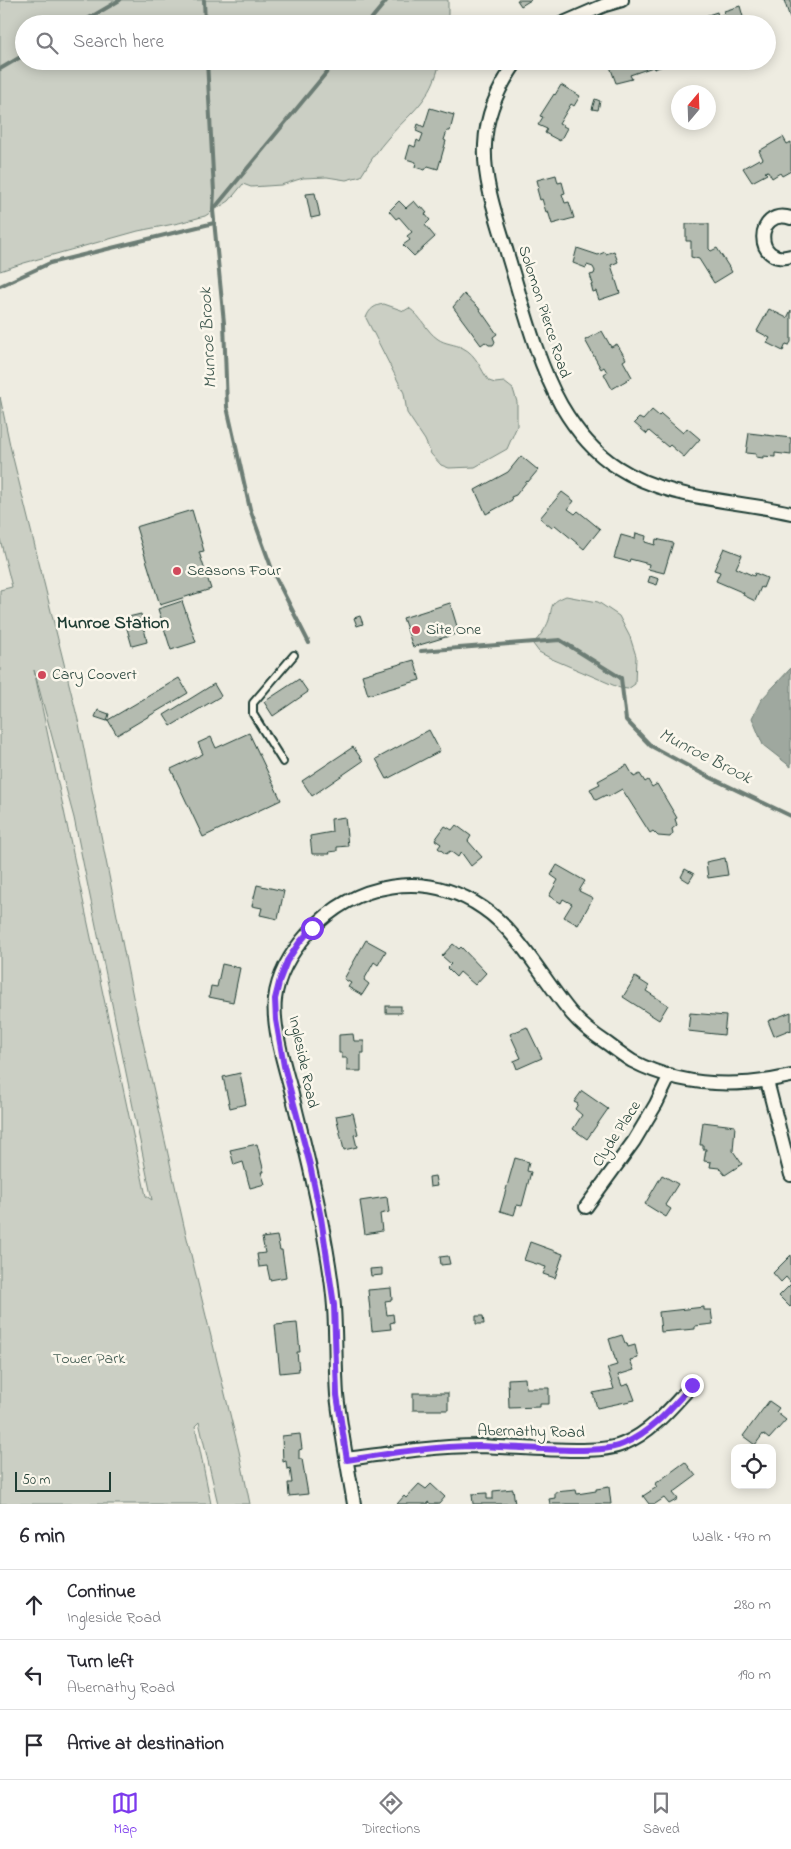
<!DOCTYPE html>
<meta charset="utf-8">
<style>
body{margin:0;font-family:"Indie Flower",sans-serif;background:#f7f7f7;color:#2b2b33}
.controls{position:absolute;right:15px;bottom:15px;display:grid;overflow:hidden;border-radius:10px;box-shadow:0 2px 12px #0003}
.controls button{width:45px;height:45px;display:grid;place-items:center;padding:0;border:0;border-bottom:1px solid #e1e1e2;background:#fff;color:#2b2b33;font:25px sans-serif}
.compass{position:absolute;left:671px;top:85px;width:45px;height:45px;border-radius:50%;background:#fff;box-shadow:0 2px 12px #0003;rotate:19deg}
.scale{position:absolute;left:15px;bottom:12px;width:96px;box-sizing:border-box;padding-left:5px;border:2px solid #1f3d34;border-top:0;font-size:14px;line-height:18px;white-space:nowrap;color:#1f3d34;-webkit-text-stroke:4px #fbf7ec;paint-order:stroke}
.stop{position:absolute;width:15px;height:15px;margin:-11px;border:4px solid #7c3aed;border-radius:50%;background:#fff}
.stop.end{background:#7c3aed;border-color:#fff;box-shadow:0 1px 5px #0008}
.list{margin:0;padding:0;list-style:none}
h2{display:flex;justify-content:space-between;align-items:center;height:65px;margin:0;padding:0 20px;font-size:21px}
h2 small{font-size:16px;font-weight:400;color:#7c7c81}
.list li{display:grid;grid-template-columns:32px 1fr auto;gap:15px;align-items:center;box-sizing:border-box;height:70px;padding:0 20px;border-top:1px solid #e1e1e2}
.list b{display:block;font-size:19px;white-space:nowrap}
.list p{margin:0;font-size:16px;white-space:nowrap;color:#7c7c81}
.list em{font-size:16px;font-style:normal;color:#7c7c81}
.icon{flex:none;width:28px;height:28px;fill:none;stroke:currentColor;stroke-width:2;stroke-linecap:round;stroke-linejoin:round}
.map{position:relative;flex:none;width:791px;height:1504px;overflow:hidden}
.search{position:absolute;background:#fff;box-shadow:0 2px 12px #0003;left:15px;right:15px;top:15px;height:55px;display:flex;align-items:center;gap:12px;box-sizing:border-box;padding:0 18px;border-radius:28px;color:#7c7c81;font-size:19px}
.sheet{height:275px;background:#fff}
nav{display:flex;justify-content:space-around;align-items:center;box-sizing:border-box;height:70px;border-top:1px solid #e1e1e2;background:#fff;font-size:14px;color:#7c7c81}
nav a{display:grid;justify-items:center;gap:2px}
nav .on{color:#7c3aed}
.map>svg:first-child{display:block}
.green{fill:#cbcfc4;stroke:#75867c;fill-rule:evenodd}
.water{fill:#9fa89f;stroke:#6c7d74}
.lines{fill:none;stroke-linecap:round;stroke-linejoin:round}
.stream{stroke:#6c7d74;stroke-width:4}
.building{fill:#b4bbb0;stroke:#1f3d34}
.lane-casing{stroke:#1f3d34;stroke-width:10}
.street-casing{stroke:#1f3d34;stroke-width:16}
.lane{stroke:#fbf7ec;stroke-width:6}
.street{stroke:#fbf7ec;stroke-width:12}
.route{stroke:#7c3aed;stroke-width:6}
.poi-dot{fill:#d1495b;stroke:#fbf7ec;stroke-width:2}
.labels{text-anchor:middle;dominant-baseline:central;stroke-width:5;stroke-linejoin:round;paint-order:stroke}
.street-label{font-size:16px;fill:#1f3d34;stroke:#fbf7ec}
.poi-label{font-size:16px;fill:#1f3d34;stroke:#fbf7ec;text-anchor:start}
.park-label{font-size:16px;fill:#415a51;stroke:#fbf7ec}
.water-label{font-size:18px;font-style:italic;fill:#455d54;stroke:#fbf7ec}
.neighbourhood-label{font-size:18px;font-weight:bold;fill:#1f3d34;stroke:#fbf7ec}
</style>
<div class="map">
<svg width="791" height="1504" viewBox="0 0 791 1504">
<rect width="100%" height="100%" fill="#eeece1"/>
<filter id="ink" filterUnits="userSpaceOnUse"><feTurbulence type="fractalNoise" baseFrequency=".02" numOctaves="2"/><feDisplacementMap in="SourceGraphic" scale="10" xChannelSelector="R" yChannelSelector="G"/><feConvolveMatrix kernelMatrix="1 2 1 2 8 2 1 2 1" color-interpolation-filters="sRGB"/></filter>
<g filter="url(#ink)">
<!-- green -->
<g class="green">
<path d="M0,0H448V22L447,24H24V61H440C432,100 412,111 388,138C378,149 369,163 361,176L346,180L327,177L303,178L281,185L251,187L243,184L229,201L205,216L179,223L138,231L24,263L0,271Z"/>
<path d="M384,304L404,311L409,308C422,317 426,331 438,339C445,344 455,344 463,348C477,355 480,369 489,381L495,383L504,382L513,389L517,402V426L507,449L475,467L449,468L441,465L431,454L425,440L407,413L404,393L366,318C369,309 375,305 384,304Z"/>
<path d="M0,397L11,450L79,724L133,997L184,1226L239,1451L250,1504H218L199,1422L195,1426L211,1504H0V590L12,587L0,539ZM34,670L74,818L152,1200L146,1196Z"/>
<path d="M566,596L598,602L619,616L630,637L636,656L635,684L628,689L620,688L552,659L539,652L533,644C539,637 546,629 549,620C553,605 549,603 566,596Z"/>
</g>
<!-- water -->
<path class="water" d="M791,668V767L763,745L752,718L761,700Z"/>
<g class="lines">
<!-- stream -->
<g class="stream">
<path d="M204,0L205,24"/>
<path d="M79,24L120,0"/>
<path d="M367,24L387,0"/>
<path d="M207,61L214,192L213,209"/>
<path d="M0,69L24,55"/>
<path d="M0,286L50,263L214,223"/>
<path d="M309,643L273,572L250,509L227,407L224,323L213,210L336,61"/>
<path d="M421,651L560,640L621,678L626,720L651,746L701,773L791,816"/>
</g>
</g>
<!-- building -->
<g class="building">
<path d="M517,0H531L521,6Z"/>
<path d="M784,0H791V21Z"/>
<path d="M740,6L745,24H697L707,20L705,16L717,12L718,16L725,14L724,11Z"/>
<path d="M608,61H667L665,62L666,65L654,69L653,67L630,75L632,79L616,83Z"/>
<path d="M561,85L580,96L574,106L571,104L559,124L567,128L560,141L545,133L547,129L538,125L543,117L540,116L554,94L555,95Z"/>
<path d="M595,99L600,101L598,110L592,109Z"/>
<path d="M430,108L454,115L450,131H447L444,140L446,141L438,169L428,166L425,170L415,167L416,162L406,159L410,145L415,147L417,140L420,142L423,134L416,131L418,124L424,127Z"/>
<path d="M783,137L787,144L791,142V171L782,176L780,173L772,178L768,171L765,172L767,174L752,182L743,168L759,159L760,161L763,159L759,151Z"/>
<path d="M556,175L558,183L562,182L565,193L562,194L565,203L569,202L574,218L552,224L548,211L546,212L542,199L540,200L537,189L539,188L537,180Z"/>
<path d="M315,193L320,216L311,218L306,194Z"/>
<path d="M399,201L406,208L414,201L420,208L421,206L427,213L425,214L430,220L425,225L435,237L414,256L403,245L410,240L407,236L412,232L399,217L396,219L389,211Z"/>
<path d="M686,224H709V249L711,251L717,248L732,272L714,283L699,259L691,257V241H686Z"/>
<path d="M577,248L598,255L605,252L606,254L614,251L618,262L611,265L620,293L599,300L596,291L593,292L591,284H593L590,275L594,274L595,271L593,267L587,265L586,268L573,263Z"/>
<path d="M464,294L478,307L497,334L493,337L495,342L493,345H489L485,342L481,345L453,307Z"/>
<path d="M769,309L787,318L791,310V342L789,345L786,344L783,351L767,343L770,338L757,331Z"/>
<path d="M602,331L611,347L617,344L626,359L623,361L632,377L612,389L604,374L607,372L604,367L601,369L585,340Z"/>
<path d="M652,410L659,416L661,414L683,433L687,428L700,439L684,457L670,445L668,447L649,431L647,434L634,423L639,418L643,420Z"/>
<path d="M749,433L791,438V455L775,453V457L763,456V458L756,457V454L746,453Z"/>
<path d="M521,456L538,470L528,482L527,481L516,495L511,497L512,500L486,514L475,490L508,472Z"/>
<path d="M562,492L574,501L568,509L575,514L578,511L600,529L584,549L555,525L552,528L540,518Z"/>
<path d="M192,510L204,551L199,552L211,589L160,605L136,527Z"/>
<path d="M636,533L646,536L645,542L655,545L656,539L673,543L664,573L648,569L649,564L630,559L629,562L614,558L621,535L635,539Z"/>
<path d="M724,548L742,555L736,568L754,576L755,573L767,578L763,588L761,587L755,601L743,595L744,593L716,581L720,572L714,570Z"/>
<path d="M650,576L659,579L657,585L648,582Z"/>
<path d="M182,601L196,642L171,650L158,609Z"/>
<path d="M450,603L459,633L413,647L403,618Z"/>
<path d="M141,614L147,642L132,646L124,618Z"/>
<path d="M360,616L363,624L357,626L354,618Z"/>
<path d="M414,660L420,680L368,695L362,675Z"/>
<path d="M179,678L188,693L117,735L108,720Z"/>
<path d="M299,679L308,692L273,716L264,702Z"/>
<path d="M214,684L221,696L171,726L164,715Z"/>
<path d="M98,710L109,714L107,721L95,717Z"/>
<path d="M429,730L440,751L387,779L376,759Z"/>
<path d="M249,733L281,800L203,837L171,769L203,754L198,743L211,737L216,748Z"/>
<path d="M353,747L363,761L312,796L302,781Z"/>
<path d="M627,765L634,777L640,774L645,782L648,780L652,787L657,784L677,818L675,819L677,825L672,829L673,833L670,837L658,836L653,831L650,833L622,789L608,797L606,795L596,800L590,789L600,784L598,781Z"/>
<path d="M345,817L348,846L337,847V851L329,852L330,854H312L310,836L332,832L331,819Z"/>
<path d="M456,825L471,836L468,841L482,857L471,866L461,852L458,857L450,851L446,854L438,848L441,844L435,840L445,826L452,830Z"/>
<path d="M725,858L728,875L708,878L706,862Z"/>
<path d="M557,865L585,881L579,891L593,898L578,925L564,917L572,904L563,899L561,903L549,896L558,880L551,875Z"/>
<path d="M685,869L694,874L689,882L681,877Z"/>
<path d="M257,885L284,891L278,919L260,915L262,908L252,906Z"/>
<path d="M366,940L386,951L378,965L374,962L364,980L369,984L362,995L348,987L351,983L344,979Z"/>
<path d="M453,944L459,949L461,947L486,973L475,985L460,972L456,977L447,968L451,964L442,956Z"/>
<path d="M222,964L240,968L233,1002L209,997L211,986L217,987Z"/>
<path d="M635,977L649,986L646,991L668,1005L659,1020L623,997Z"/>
<rect x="386" y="1006" width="15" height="7"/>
<path d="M791,1012V1032L789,1030L774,1036L768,1021Z"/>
<path d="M690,1013L726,1016L724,1035L688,1031Z"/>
<path d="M527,1027L542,1058L517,1069L514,1061L521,1058L510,1034Z"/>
<path d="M353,1034L354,1041H364V1053H361V1071H347V1058H342V1053H339V1035Z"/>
<path d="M240,1073L246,1104L230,1108L223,1077Z"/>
<path d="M582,1091L608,1109L587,1139L573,1129L582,1115L575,1109L578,1104L574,1102Z"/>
<path d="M353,1113L358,1134L354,1135L357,1147L344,1150L336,1116Z"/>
<path d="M703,1122L735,1126L733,1151L742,1164L725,1175L719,1168L710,1167L711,1162L704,1161L706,1149H703V1145H700Z"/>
<path d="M257,1144L264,1172H261L265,1184L250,1188L243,1162L234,1165L230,1150Z"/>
<path d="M515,1158L529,1162L527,1171L531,1172L522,1206L517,1205L514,1215L500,1211Z"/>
<path d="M662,1175L678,1184L665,1205L671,1209L666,1217L645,1204Z"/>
<path d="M435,1176L437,1186L430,1187L429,1177Z"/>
<path d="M387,1197L389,1212L380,1214L382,1231L365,1234L360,1201Z"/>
<path d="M277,1236L280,1250H282L286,1277L270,1280L267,1266L259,1267L257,1254L265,1253L262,1238Z"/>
<path d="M530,1242L563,1254L555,1278L543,1274L546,1267L524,1260Z"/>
<path d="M791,1255V1283L786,1277L781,1282L773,1273Z"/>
<path d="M448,1256L450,1264L441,1265L440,1257Z"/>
<path d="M382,1268V1275L371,1276L370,1269Z"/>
<path d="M791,1284V1306L790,1307L779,1296Z"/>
<path d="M391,1288L392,1300L385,1301L387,1315L393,1314L394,1322L390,1323L391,1329L372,1331L368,1290Z"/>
<path d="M704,1307V1310H711L713,1324L695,1326V1329L661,1332L659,1312Z"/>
<path d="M476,1316H483L484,1324H476Z"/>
<path d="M297,1323L300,1352H297L299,1371L280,1373L275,1325Z"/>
<path d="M622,1335L625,1343H627L628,1347L635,1345L638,1358L630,1360L634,1370L618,1375L622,1386L629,1384L635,1400L597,1408L593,1393L614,1389L607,1368L617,1365L609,1339Z"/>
<path d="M525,1378L526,1388H549V1404H540V1407L509,1408L508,1379Z"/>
<rect x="413" y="1393" width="35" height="17"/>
<path d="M769,1401L779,1408L776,1412L786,1420L769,1439L763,1434L755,1445L743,1436Z"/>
<path d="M300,1434L302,1449L299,1450V1459H302L308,1494L289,1496L288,1483H292L290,1468L287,1469L286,1461L283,1462L282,1436Z"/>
<path d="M685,1462L696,1476L673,1493L678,1499L669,1504L664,1498L655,1504H649L643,1496L657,1487L655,1484Z"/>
<path d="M419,1484L426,1489L431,1484L445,1497L439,1504H431L428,1502L427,1504H397L404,1496L406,1498Z"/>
<path d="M609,1487L611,1504H550L549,1499L555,1498V1492L576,1490L577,1494L596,1491V1489Z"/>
<path d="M513,1489L515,1504H473L472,1494L487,1493V1499H493V1491Z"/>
</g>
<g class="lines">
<!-- lane casing -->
<g class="lane-casing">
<path id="lane" d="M283,762L253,714V703L294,655"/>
</g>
<!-- street casing -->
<g class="street-casing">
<g id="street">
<path d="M561,24L605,5L622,0"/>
<path d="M517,61C499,86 486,114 485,145C483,182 498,221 508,256C523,305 536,360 561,405C575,429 593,452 617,467C669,501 732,499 791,513"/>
<path d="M791,218C754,207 754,267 791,256"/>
<path d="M767,1081L791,1175"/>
<path d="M586,1207L634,1141L656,1104L670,1075"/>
<path d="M347,1459C391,1453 435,1446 479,1446C511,1447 543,1450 575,1450C591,1450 608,1450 623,1444C652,1432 672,1407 692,1385"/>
<path d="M354,1504C348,1468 341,1431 337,1395C335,1366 336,1336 334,1307C332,1277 326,1245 320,1215C312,1173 301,1132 291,1090C284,1065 272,1025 275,999C278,973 292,951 309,932C355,882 425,869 483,908C519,932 544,981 572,1014C582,1026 596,1036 608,1044C616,1050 624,1056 632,1061C682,1087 738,1088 791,1076"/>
</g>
</g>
<!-- lane -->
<use href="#lane" class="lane"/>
<!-- street -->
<use href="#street" class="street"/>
</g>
</g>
<g class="lines" filter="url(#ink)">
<!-- route -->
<path class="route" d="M312,928L299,943L287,961L280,979L275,999L276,1020L284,1066L310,1165L321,1218L334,1305L337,1395L347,1460C391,1453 435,1446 479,1446C511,1447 543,1450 575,1450C590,1450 609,1450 623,1444C652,1432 672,1407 692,1385"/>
</g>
<!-- markers -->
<g class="poi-dot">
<circle cx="177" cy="571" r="5"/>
<circle cx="416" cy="630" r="5"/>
<circle cx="42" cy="675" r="5"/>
</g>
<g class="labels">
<!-- street labels -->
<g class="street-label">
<text transform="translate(544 312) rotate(72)">Solomon Pierce Road</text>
<text transform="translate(303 1062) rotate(78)">Ingleside Road</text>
<text transform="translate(617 1134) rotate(-57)">Clyde Place</text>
<text transform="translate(531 1432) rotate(1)">Abernathy Road</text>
</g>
<!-- poi labels -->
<g class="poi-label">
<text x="187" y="571">Seasons Four</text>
<text x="426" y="630">Site One</text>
<text x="52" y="675">Cary Coovert</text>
</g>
<!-- park labels -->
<g class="park-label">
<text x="89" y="1359">Tower Park</text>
</g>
<!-- water labels -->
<g class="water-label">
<text transform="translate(209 338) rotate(-93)">Munroe Brook</text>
<text transform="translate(705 757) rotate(27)">Munroe Brook</text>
</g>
<!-- neighbourhood labels -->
<g class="neighbourhood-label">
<text x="113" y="624">Munroe Station</text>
</g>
</g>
</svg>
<div class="controls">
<button><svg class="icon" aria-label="locate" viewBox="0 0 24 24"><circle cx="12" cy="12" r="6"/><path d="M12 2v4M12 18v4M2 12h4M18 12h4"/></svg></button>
</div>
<svg class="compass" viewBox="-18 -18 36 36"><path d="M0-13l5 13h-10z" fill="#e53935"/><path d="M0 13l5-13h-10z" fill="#7c7c81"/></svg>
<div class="scale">50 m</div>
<div class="stop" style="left:312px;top:928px"></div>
<div class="stop end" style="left:692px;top:1385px"></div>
<div class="search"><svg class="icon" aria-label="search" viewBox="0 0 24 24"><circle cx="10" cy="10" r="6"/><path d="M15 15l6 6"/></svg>Search here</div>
</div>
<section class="sheet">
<h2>6 min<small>Walk · 470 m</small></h2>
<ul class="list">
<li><svg class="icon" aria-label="ahead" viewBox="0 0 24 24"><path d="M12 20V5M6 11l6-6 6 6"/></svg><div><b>Continue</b><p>Ingleside Road</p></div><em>280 m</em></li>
<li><svg class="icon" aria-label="left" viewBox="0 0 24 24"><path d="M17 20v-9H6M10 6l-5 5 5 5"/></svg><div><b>Turn left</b><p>Abernathy Road</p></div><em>190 m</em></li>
<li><svg class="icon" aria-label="arrive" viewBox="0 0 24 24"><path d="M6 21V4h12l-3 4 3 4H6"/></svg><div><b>Arrive at destination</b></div></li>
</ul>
</section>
<nav>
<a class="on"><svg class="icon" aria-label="map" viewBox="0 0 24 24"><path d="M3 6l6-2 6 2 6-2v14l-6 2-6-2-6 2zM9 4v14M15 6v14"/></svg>Map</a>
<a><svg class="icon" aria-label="directions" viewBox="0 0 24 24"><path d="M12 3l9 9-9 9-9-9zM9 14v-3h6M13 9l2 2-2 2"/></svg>Directions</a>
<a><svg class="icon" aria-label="saved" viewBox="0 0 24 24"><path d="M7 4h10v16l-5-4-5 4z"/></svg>Saved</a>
</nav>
